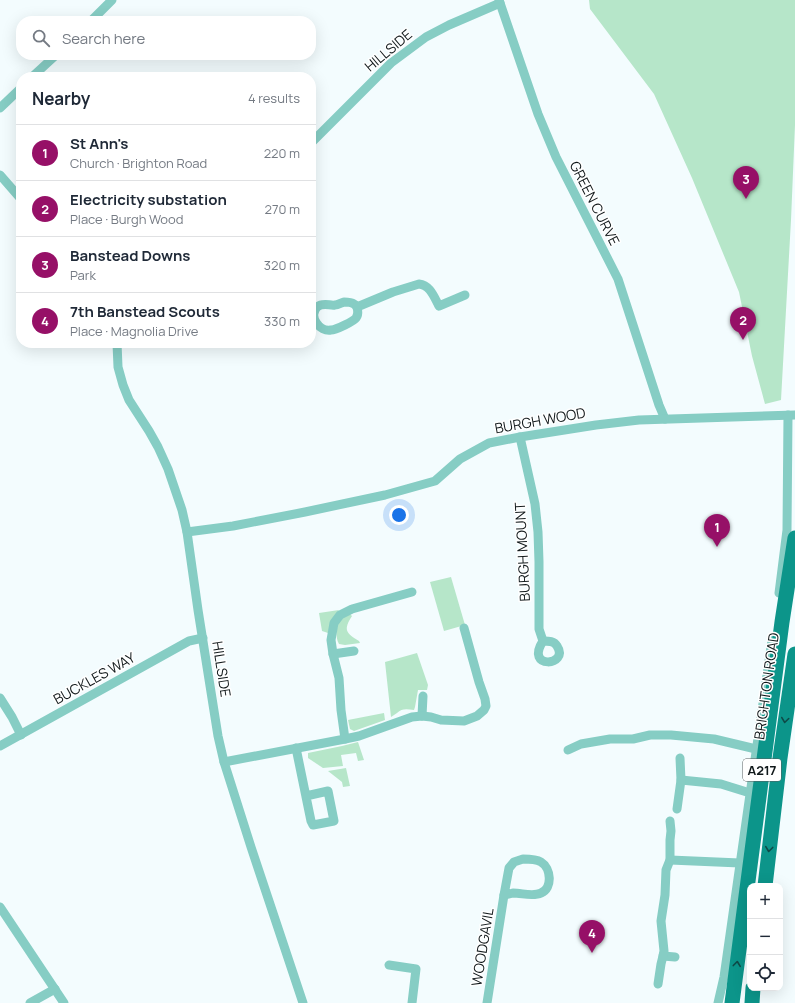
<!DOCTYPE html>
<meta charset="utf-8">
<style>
body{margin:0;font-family:Manrope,sans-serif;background:#f6f6f7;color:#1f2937}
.controls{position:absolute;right:12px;bottom:12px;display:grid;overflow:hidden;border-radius:8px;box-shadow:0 4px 16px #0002}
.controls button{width:36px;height:36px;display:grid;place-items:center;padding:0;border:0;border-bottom:1px solid #e0e1e3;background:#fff;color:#1f2937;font:20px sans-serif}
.you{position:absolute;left:399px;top:515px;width:14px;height:14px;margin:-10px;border:3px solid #fff;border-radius:50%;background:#1a73e8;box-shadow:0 0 0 6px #1a73e833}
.badge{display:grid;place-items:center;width:26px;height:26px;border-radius:50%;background:#961067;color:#fff;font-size:13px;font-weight:700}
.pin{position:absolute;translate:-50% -33px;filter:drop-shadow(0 1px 2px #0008)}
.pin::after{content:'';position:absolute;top:21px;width:14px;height:12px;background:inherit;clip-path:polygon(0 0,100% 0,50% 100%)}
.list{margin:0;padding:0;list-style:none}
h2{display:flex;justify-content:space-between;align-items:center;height:52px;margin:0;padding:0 16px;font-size:17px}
h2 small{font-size:13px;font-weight:400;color:#747a83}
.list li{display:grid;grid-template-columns:26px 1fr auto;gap:12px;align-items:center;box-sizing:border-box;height:56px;padding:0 16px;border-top:1px solid #e0e1e3}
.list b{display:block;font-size:15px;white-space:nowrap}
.list p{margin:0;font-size:13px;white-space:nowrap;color:#747a83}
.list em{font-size:13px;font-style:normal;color:#747a83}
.icon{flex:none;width:22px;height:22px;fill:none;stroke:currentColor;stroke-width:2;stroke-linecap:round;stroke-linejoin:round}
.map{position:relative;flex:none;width:795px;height:1003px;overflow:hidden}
.search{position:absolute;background:#fff;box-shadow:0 4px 16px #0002;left:16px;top:16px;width:300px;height:44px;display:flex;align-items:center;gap:10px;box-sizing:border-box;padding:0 14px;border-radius:16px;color:#747a83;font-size:15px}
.panel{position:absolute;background:#fff;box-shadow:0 4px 16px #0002;left:16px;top:72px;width:300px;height:276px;border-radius:16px}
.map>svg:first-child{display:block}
.green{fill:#b6e6c9}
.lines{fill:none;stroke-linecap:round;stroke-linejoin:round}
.minor{stroke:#86cdc4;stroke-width:9}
.trunk{stroke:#0c958a;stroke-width:15}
.oneway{stroke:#0e4a47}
.labels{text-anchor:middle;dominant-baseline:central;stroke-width:3;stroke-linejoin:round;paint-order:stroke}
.shield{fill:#fff;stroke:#585d5f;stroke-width:1}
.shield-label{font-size:13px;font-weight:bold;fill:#10181a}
.street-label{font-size:14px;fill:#10181a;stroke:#fff}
</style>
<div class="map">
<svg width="795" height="1003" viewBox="0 0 795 1003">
<rect width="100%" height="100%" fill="#f3fcfe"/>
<!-- green -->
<g class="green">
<path d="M589,0H795V125L791,220L781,400L765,404L752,356L739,292L692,178L654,94L590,9Z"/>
<path d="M451,577L465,625L444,631L430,582Z"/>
<path d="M339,610L332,620L328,633L322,631L319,613Z"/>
<path d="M349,613L352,616C343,630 346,633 359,641L360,643L345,645L339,644C335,637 336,625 341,619C343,617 347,615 349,613Z"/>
<path d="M417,653L428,685L427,690H418L415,707L414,710C407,709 402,708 397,713C395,714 393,716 391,717L385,662Z"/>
<path d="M384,713L385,720L354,731L350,729L348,720Z"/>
<path d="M358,742L364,760L358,761L356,753L341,755L343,766L323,768L308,758V753L342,746Z"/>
<path d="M346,768L350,786L343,787L342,782L328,771Z"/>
</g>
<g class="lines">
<!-- minor -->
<g class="minor">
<path d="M499,0L538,114L556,157L618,279L659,405L665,419"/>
<path d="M91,21L112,0"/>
<path d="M32,77L56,55"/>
<path d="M0,108L21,88"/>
<path d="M311,143L391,63L426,37L449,25L500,3"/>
<path d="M0,175L21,199"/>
<path d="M344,302C347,302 351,302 354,304C358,306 359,314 356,318C354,321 336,330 331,330C320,332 308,317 317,307C323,302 330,306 335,305C338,305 341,303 344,302Z"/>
<path d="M357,307L393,292L419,284C430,285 434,297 439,306L465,295"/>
<path d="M117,343L118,367L123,385L129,400L149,431L158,447L168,469L182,510L187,532L198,610L218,736L224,762L251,847L303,1003"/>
<path d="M520,437L535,504L538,532L539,562V629L543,641"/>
<path d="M187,532L233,526L305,512L385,495L435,481L460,459L489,443L520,437L596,425L639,420L795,415"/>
<path d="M779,593L787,530L788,415"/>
<path d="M543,641C549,641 554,641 557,646C570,666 524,670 543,641Z"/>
<path d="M333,654L354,651"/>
<path d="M0,698L12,717L21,735"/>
<path d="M422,716L423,696"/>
<path d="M345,739L341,710L339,678L333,654L331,640L334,623L340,615L352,609L412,592"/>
<path d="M0,746L189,641L203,638"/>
<path d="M296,748L311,821L313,825L334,821L328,791L306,796"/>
<path d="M568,750L581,744L610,739H633L650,735H671L714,739L756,749"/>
<path d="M224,762L345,739L359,736L412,717L422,716L431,717L441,720L464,721L477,716L484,710L486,706L485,699L479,682L464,628"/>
<path d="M681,780L721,784L750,793"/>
<path d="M677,809L681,780L680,758"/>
<path d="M523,859C528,859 536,859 541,862C551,868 553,888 541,893C533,897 522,893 513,893C510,894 507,894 504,895L509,868L514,862Z"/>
<path d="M670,860L740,863"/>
<path d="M0,907L64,1003"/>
<path d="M663,956L675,957"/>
<path d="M389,965L416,969L412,1003"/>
<path d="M658,984L661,964L663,956L664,951L661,921L665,895L666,870L670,860V840L671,831L670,821"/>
<path d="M30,1003L55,989"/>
<path d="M487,1003L504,895"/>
<path d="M718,1003L724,977L772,640"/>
</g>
<!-- trunk -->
<g class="trunk">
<path d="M765,886L780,758L795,654"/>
<path d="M732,1003L782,622L795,538"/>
<path d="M752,1003L753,988"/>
</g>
</g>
<!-- one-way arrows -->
<defs><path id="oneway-chevron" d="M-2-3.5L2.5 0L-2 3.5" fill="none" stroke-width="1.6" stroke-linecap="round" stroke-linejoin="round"/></defs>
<g class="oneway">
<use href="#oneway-chevron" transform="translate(785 720) rotate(98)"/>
<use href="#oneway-chevron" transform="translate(769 849) rotate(97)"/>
<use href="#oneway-chevron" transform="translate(737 964) rotate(-83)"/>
</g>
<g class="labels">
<!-- shield labels -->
<rect class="shield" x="743" y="759" width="38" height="22" rx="3"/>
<g class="shield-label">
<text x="762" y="770">A217</text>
</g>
<!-- street labels -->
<g class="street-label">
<text transform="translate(388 50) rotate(-40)">HILLSIDE</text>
<text transform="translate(595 203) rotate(63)">GREEN CURVE</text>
<text transform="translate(540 420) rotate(-10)">BURGH WOOD</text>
<text transform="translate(522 552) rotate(-93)">BURGH MOUNT</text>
<text transform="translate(222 669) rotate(81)">HILLSIDE</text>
<text transform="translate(94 678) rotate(-29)">BUCKLES WAY</text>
<text transform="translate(766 686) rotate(-82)">BRIGHTON ROAD</text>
<text transform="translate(482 947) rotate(-81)">WOODGAVIL</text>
</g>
</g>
</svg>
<div class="controls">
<button>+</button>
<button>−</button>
<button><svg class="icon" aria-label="locate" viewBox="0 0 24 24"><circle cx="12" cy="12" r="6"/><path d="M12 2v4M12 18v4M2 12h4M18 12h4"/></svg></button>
</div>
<div class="you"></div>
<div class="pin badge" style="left:717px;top:547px">1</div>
<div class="pin badge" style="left:743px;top:340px">2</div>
<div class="pin badge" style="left:746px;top:199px">3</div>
<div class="pin badge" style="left:592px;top:953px">4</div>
<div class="search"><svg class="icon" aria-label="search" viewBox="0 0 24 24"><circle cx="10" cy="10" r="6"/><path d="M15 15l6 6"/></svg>Search here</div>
<section class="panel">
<h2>Nearby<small>4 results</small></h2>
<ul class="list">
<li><span class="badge">1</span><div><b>St Ann's</b><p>Church · Brighton Road</p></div><em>220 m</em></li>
<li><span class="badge">2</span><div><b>Electricity substation</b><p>Place · Burgh Wood</p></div><em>270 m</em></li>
<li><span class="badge">3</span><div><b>Banstead Downs</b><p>Park</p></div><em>320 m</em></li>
<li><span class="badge">4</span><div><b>7th Banstead Scouts</b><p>Place · Magnolia Drive</p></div><em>330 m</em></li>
</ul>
</section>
</div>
